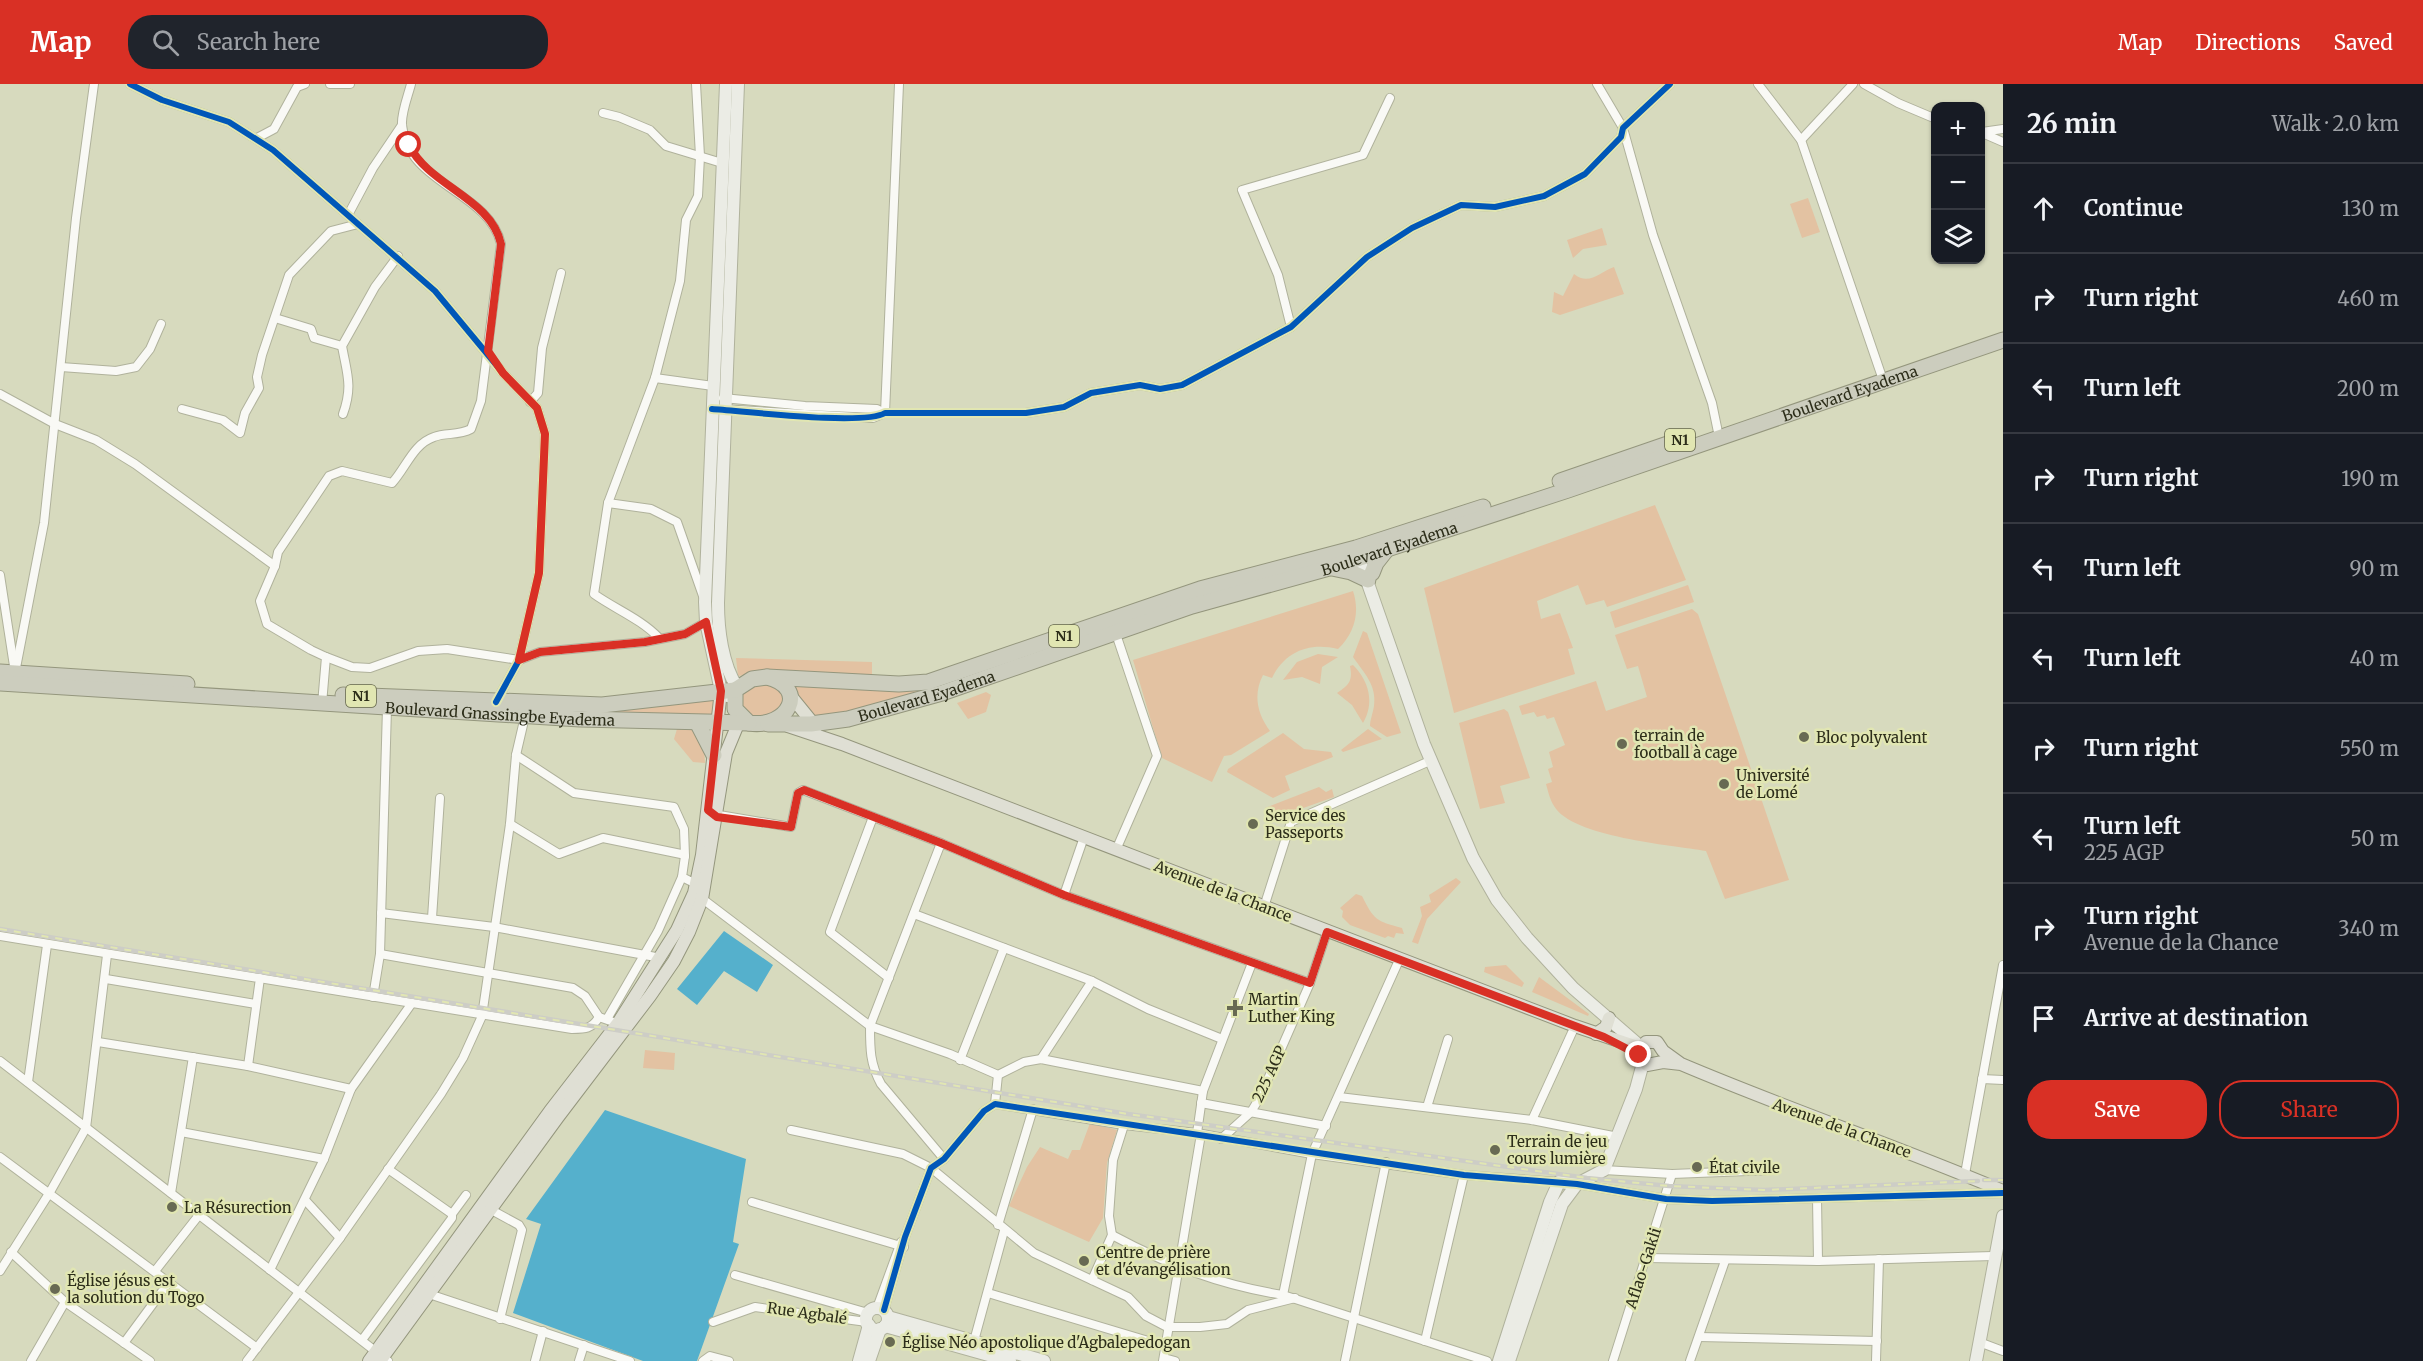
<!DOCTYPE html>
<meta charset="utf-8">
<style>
body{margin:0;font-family:Merriweather,serif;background:#20242c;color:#f1f3f6}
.controls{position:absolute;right:18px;top:18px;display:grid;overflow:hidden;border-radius:12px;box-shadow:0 2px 4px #0004}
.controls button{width:54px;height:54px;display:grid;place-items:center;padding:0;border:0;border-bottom:2px solid #363941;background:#171b24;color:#f1f3f6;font:30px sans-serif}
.stop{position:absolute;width:18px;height:18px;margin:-14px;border:4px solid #d93025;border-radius:50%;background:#fff}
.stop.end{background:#d93025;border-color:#fff;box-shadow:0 2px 6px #0008}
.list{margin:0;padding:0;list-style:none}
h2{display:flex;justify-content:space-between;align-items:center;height:78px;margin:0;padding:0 24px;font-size:26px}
h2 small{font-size:20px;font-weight:400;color:#9ea1a6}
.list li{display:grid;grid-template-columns:39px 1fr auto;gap:18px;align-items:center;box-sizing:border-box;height:90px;padding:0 24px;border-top:2px solid #363941}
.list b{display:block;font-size:22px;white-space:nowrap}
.list p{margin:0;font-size:20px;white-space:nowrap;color:#9ea1a6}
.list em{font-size:20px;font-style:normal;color:#9ea1a6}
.actions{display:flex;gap:12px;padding:18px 24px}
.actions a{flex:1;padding:14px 0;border:2px solid #d93025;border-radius:24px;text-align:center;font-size:21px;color:#d93025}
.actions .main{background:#d93025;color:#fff}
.icon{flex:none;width:33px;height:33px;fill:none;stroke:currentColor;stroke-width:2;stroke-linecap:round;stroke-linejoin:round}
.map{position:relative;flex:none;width:2003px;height:1277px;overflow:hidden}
header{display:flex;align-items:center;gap:36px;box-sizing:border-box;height:84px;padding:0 30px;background:#d93025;color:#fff}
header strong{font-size:28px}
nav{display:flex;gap:33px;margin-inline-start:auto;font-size:21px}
.search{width:420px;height:54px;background:#20242c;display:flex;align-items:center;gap:15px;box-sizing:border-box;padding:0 21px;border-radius:24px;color:#9ea1a6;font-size:22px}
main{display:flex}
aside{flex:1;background:#171b24}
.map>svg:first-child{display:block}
.green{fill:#e3c2a2}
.water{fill:#55b0cc}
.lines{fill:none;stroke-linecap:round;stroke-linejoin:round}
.street-casing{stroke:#b0b29c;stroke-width:10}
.secondary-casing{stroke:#b0b29c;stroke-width:14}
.primary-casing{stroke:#94967d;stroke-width:14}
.highway-casing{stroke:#94967d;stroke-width:17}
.street{stroke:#f9f9f5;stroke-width:8}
.secondary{stroke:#ebece5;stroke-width:12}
.primary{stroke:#dfdfd4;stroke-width:12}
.highway{stroke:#cccdbe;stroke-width:15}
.rail-casing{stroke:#cdcdc6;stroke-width:4.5}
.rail{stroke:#e1e6b2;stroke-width:2;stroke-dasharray:7;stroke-linecap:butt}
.cycleway-casing{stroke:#e1e6b2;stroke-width:10}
.cycleway{stroke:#0057b8;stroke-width:6}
.route{stroke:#d93025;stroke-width:8}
.poi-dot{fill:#686a53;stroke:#e1e6b2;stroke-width:2}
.labels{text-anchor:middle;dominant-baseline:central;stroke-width:5;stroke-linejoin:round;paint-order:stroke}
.shield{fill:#e1e6b2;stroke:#636548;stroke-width:1.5}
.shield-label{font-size:14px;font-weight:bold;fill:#2d2e1a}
.street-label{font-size:15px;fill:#2d2e1a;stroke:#e1e6b2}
.poi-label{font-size:15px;fill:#2d2e1a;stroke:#e1e6b2;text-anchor:start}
</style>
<header>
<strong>Map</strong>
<div class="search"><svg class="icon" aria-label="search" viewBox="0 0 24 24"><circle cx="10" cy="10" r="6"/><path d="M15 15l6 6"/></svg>Search here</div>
<nav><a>Map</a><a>Directions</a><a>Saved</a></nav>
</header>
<main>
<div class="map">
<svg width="2003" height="1277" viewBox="0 0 2003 1277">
<rect width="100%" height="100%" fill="#d7dabe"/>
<!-- green -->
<g class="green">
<path d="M1808,114L1820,148L1802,154L1790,120Z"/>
<path d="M1602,144L1607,161L1583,165L1573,174L1567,156Z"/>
<path d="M1614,183L1624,210L1560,231L1552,228L1554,208L1563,212L1574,190C1589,202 1600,188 1614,183Z"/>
<path d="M1655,421L1686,496L1607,523L1604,516L1586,521L1578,501L1537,517L1541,535L1560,529L1573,564L1568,565L1575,590L1454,629L1424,504Z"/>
<path d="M1688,501L1694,518L1615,544L1610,528Z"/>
<path d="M1353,507C1360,528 1355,549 1338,565C1310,558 1285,567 1272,594L1263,591C1253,610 1257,630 1270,647L1231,671L1224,672L1212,698L1162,674L1133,576Z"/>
<path d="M1692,525L1698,530L1789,796L1725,815L1706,767C1671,761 1572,753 1554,722C1550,716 1548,707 1546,700L1552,698L1548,685L1553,683L1549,668L1565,661L1554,633L1547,635L1545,631L1537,633L1534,628L1522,631L1519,622L1596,597L1606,627L1647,613L1638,582L1627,585L1615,551Z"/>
<path d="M1363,547L1367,549L1401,649L1387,653L1370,642C1370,636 1373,629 1374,622C1377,601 1364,589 1353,573Z"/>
<path d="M1318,570L1338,573L1322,583L1320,600L1302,593L1283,596L1297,578Z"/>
<path d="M736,574L872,578V592L787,586L738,592Z"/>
<path d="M1353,581C1369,597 1375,619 1363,639L1352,621L1337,609C1349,601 1353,597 1350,582Z"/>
<path d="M759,597L783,606L785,624L757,635L741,627L740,609Z"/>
<path d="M787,598L942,602L850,628L814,634Z"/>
<path d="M986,608L991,611L986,628L968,635L957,619Z"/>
<path d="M717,609L713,634L605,630V627L626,626Z"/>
<path d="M1504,625L1508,628L1530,694L1500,702L1505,719L1480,725L1459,639Z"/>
<path d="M677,645L693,646L704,663L705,679L693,678L674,655Z"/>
<path d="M1368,645L1382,655L1343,668L1341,666Z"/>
<path d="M1283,649L1304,665L1331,668L1333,673L1285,692L1290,706L1273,714L1227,688L1228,685Z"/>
<path d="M1319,703L1326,708L1332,705L1334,713L1281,732L1265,724Z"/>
<path d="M1456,794L1461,798L1427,835L1418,860L1412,858L1422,832L1420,823L1431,818L1429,811Z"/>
<path d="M1356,810L1362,812C1374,836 1376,837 1402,844L1404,850L1396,849L1394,854L1388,852L1385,854L1350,841L1342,833L1343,827L1340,824Z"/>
<path d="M1506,881L1524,899L1522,903L1484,888L1485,883Z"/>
<path d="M1539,893L1589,930L1588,932L1532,908Z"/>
<path d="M645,966L675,969L674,986L643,984Z"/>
<path d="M1090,1039L1117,1046L1107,1079L1103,1134L1089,1158L1009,1122L1027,1083L1040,1063L1068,1075L1072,1066H1080Z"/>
</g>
<!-- water -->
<g class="water">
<path d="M724,847L773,881L757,908L724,887L697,921L677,905Z"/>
<path d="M605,1026L746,1075L733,1158L739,1160L697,1277H643L513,1229L541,1140L526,1135Z"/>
</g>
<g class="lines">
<!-- street casing -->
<g class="street-casing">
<g id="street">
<path d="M130,0L162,16L229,38L273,66L435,207L503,289L537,324L545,350L539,489L519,576L496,618"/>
<path d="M330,0H350"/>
<path d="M1597,0L1623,44L1653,151L1712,319L1719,353"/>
<path d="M1758,0L1801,56L1883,296"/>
<path d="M1864,0L1898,19L1936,35"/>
<path d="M603,29L619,33L650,46L666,62L722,79"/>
<path d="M1980,48L2003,58"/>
<path d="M1982,48L2003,45"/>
<path d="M257,54L274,45L297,3L305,0"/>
<path d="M1801,56L1853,0"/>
<path d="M348,131L373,84L402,41"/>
<path d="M275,234L311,245L314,254L342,262"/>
<path d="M1291,243L1278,191L1242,106L1363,71L1390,14"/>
<path d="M61,283L116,287L136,283L150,265L161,240"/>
<path d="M655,294L713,302"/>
<path d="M0,310L55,340L96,356L135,380L275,482L260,517L267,540L311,566L326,573L322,620"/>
<path d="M723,314L805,322L877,325L885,329"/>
<path d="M530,318L538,309L542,264L561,189"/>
<path d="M182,325L223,336L240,349L245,329L259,304L257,293L262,271L289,191L331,147L358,140"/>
<path d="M721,325L873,334L885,329H1026L1064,323L1091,309L1140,301L1160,305L1182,301L1291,243L1367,173L1412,144L1461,121L1495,123L1544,112L1585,90L1621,53L1623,44L1670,0"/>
<path d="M885,329L899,0"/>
<path d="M343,330C353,302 347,290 342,262L375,203L398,172"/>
<path d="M608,419L651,425L677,438L703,512"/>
<path d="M275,482L278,468L329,392L342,387L392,399C406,384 413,360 434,353C446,348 458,352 471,345L481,317L501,160C489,107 407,100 402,41C401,29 408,12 411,0"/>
<path d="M0,491L14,582"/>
<path d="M1115,547L1157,672L1116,766"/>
<path d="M659,554C641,535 615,525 594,510L608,419L655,294L680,197L686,136L698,112L700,72L696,0"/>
<path d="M326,573L352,583L370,584L418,567L447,565L519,576L540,568L645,558L685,550L706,538"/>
<path d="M15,589L44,439L76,134L94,0"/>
<path d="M516,671L574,709L674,723L684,745L685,772"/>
<path d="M713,730L791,743L798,709L803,706L941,759L1064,811L1310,899"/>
<path d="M873,733L830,848L889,894"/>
<path d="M510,740L559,770L603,754L681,770L685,772L682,793L696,800"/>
<path d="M941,759L870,942C870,965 870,980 881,1000L944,1075"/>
<path d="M1064,811L1084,753"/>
<path d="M700,813L870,942L950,970L998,991L1024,978L1041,975L1203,1007"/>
<path d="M1264,823L1291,738L1432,676"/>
<path d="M381,829L494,843L661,874"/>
<path d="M914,830L1092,897L1148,925L1222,955"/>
<path d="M432,834L440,714"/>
<path d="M0,852L572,945C585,945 592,945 599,933"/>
<path d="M380,870L573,904L585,912L599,933L622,941"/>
<path d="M106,895L256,920"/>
<path d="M373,913L380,870L387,624"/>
<path d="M607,935L658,847L682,793"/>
<path d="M98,958L248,982L351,1005"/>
<path d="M1041,975L1092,897"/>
<path d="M960,976L1004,864"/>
<path d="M0,977L388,1277"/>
<path d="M248,982L260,894"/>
<path d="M1982,995L2003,996"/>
<path d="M28,998L47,861"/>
<path d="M1339,1013L1532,1036L1618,1053"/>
<path d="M1201,1019L1326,1042"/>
<path d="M995,1020L998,991"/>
<path d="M1427,1023L1448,955"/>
<path d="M1532,1036L1575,942"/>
<path d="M791,1046L903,1070L931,1084L1034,1169L1128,1213L1146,1232L1167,1243H1200L1227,1240L1248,1226L1295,1214"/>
<path d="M181,1048L324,1075"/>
<path d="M1197,1049L1203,1007L1252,879"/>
<path d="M1221,1055L1251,1028L1260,1013L1310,899L1327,848"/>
<path d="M0,1073L257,1264"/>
<path d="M1604,1086L1672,1090L1773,1086"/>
<path d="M1965,1090L2003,881"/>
<path d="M1577,1100L1666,1115L1712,1117L2003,1109"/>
<path d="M171,1109L193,973"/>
<path d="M1817,1114L1818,1177"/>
<path d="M305,1116L340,1154"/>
<path d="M752,1118L904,1163"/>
<path d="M486,1123L519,1141L522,1146L500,1235"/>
<path d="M452,1130L466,1111"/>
<path d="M998,1141L1033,1025"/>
<path d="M1112,1151C1168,1181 1220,1201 1283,1211L1487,1277"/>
<path d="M11,1168L65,1218L150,1277"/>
<path d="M1647,1174L1818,1177L1993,1172"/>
<path d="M270,1186L324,1075L351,1005L412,919"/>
<path d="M0,1187L50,1108L86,1044L107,871"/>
<path d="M155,1187L199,1131"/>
<path d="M735,1191L868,1229"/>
<path d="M1092,1196L1112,1151L1109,1132L1113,1076L1124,1041"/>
<path d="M988,1209L1165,1262"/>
<path d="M429,1210L630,1277"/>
<path d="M1283,1211L1312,1070L1400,874"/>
<path d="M877,1224L901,1158"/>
<path d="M884,1226L905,1153L931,1084L944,1075L984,1027L995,1020L1124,1041L1197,1049L1312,1070L1464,1091L1559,1098"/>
<path d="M713,1238L755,1223L867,1238"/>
<path d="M1699,1253L1877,1257"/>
<path d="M362,1256L452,1134V1130L388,1085"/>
<path d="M974,1257L1004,1147"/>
<path d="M1425,1257L1464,1091"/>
<path d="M1979,1258L2003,1267"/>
<path d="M124,1259L169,1198"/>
<path d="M1164,1274L1175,1277"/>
<path d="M31,1277L65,1218"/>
<path d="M247,1277L340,1154L441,1010L463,974L482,932L510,740L516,671L526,628"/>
<path d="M535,1277L543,1247"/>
<path d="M579,1277L584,1261"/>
<path d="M703,1277L710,1272L729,1277"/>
<path d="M1163,1277L1201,1050"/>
<path d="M1345,1277L1386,1078"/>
<path d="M1613,1277L1672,1090"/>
<path d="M1690,1277L1725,1177"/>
<path d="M1876,1277L1879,1175"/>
</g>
</g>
<!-- secondary casing -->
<g class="secondary-casing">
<g id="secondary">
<path d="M726,0L705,518L706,538L721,607L727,612"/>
<path d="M1357,468L1424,660L1473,774L1497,816L1527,854L1573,904L1641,963"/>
<path d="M737,603C722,580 718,545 718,519L738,0"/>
<circle cx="877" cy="1235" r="11"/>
<path d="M888,1233L1044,1277"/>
<path d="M885,1242L1010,1277"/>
<path d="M859,1277L869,1241"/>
<path d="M869,1277L880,1245"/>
<path d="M1499,1277L1550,1118L1559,1098L1577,1100"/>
<path d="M1509,1277L1562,1120L1577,1100L1604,1086L1636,1005L1643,979"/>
<path d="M1976,1277L2003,1132"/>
</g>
</g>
<!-- primary casing -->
<g class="primary-casing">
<g id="primary">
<path d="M790,611L816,643"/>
<path d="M788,642L842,660L1575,942L1640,964"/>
<path d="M1596,950L1606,943L1609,934"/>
<path d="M1681,980L1663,978L1647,981L1640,973V964L1646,958H1657L1663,967L1681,980C1787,1025 1897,1062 2003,1107"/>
<path d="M369,1277L550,1027L618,939L677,846L694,809L702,771L721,607"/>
<path d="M380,1277L558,1033L650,912L674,877L689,848L702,815L726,669L738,640"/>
</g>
</g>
<!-- highway casing -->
<g class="highway-casing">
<g id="highway">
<path d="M1560,397L1682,355"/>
<path d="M1332,484L1351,488L1368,496"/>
<path d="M1372,489L1376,479L1387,465"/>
<path d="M0,588L187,600"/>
<path d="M767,593L899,600L928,598L1200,505L1356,464L1483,423"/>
<path d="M767,593C810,604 788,645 749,639L735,625V606L752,595Z"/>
<path id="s1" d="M0,599L580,635L749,639"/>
<path d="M343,611L602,621L735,606"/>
<path d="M698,640L714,671"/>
<path id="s2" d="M768,640H811L848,635L942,609L1192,522L1329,484L1568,406L2003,256"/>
</g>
</g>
<!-- street -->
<use href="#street" class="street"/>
<!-- secondary -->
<use href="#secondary" class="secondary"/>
<!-- primary -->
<use href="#primary" class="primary"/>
<!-- highway -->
<use href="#highway" class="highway"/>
<!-- rail casing -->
<g class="rail-casing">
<g id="rail">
<path d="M0,845L1128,1030L1587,1094L1669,1102L1764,1106L1978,1097"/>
<path d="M1984,1096H2003"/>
</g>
</g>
<!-- rail -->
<use href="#rail" class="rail"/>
<!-- cycleway casing -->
<g class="cycleway-casing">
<g id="cycleway">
<path d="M130,0L162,16L229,38L273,66L435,207L503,289L537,324L545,350L539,489L519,576L496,618"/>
<path d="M712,325C744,327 863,342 885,329H1026L1064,323L1091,309L1140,301L1160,305L1182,301L1291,243L1367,173L1412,144L1461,121L1495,123L1544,112L1585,90L1621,53L1623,44L1670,0"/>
<path d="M884,1226L905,1153L931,1084L944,1075L984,1027L995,1020L1464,1091L1577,1100L1666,1115L1712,1117L2003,1109"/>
</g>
</g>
<!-- cycleway -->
<use href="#cycleway" class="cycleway"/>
</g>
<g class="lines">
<!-- route -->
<path class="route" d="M409,61C429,102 491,114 501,160L488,267L503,289L537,324L545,350L539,489L519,576L540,568L645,558L685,550L706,538L721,607L708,726L717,733L791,743L798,709L804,706L941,759L1064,811L1310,899L1327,848L1604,953L1639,971"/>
</g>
<!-- markers -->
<g class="poi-dot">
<circle cx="1804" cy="653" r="6"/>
<circle cx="1622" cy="660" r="6"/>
<circle cx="1724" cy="700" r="6"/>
<circle cx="1253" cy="740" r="6"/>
<path d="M1232 915h6v6h6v6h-6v6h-6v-6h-6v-6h6z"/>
<circle cx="1495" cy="1066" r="6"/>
<circle cx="1697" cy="1083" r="6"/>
<circle cx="172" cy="1123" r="6"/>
<circle cx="1084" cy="1177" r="6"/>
<circle cx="55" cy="1205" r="6"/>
<circle cx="890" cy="1258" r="6"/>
</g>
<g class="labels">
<!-- shield labels -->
<g class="shield">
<rect x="1665" y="345" width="30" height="22" rx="4.5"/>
<rect x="1049" y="541" width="30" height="22" rx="4.5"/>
<rect x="346" y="601" width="30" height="22" rx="4.5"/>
</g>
<g class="shield-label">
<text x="1680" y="356">N1</text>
<text x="1064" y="552">N1</text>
<text x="361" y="612">N1</text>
</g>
<!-- street labels -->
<g class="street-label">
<text stroke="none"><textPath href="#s2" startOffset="1134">Boulevard Eyadema</textPath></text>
<text stroke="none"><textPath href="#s2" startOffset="648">Boulevard Eyadema</textPath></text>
<text stroke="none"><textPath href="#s2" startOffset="162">Boulevard Eyadema</textPath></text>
<text stroke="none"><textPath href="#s1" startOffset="501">Boulevard Gnassingbe Eyadema</textPath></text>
<text transform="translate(1223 807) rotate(21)">Avenue de la Chance</text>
<text transform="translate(1269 990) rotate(-65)">225 AGP</text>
<text transform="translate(1842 1044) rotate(20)">Avenue de la Chance</text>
<text transform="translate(1643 1184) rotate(-72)">Aflao-Gakli</text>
<text transform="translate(807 1229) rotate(8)">Rue Agbalé</text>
</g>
<!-- poi labels -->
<g class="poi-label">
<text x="1634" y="651">terrain de<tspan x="1634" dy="17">football à cage</tspan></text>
<text x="1816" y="653">Bloc polyvalent</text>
<text x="1736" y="691">Université<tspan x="1736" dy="17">de Lomé</tspan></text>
<text x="1265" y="731">Service des<tspan x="1265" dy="17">Passeports</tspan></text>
<text x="1248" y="915">Martin<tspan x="1248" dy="17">Luther King</tspan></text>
<text x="1507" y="1057">Terrain de jeu<tspan x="1507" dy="17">cours lumière</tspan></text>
<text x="1709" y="1083">État civile</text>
<text x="184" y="1123">La Résurection</text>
<text x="1096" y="1168">Centre de prière<tspan x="1096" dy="17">et d'évangélisation</tspan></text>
<text x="67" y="1196">Église jésus est<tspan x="67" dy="17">la solution du Togo</tspan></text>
<text x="902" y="1258">Église Néo apostolique d'Agbalepedogan</text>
</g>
</g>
</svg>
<div class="controls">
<button>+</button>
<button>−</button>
<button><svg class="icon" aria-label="layers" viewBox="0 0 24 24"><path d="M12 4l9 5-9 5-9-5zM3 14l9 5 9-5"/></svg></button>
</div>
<div class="stop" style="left:409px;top:61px"></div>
<div class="stop end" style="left:1639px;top:971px"></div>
</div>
<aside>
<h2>26 min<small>Walk · 2.0 km</small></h2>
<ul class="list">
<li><svg class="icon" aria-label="ahead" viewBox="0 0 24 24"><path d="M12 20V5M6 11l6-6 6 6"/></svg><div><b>Continue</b></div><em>130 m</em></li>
<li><svg class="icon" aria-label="right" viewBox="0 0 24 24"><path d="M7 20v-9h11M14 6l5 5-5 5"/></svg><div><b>Turn right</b></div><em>460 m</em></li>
<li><svg class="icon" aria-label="left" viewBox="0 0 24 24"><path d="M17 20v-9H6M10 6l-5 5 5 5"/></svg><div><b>Turn left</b></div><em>200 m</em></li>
<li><svg class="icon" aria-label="right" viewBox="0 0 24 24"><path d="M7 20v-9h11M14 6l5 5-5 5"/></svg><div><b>Turn right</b></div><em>190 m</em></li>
<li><svg class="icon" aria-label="left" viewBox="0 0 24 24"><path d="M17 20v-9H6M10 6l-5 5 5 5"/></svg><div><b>Turn left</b></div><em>90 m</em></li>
<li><svg class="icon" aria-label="left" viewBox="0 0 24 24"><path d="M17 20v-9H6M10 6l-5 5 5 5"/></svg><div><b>Turn left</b></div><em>40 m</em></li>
<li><svg class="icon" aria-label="right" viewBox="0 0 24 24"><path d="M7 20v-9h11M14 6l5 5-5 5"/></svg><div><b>Turn right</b></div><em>550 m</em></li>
<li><svg class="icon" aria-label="left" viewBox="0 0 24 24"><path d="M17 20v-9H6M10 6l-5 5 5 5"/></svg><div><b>Turn left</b><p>225 AGP</p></div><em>50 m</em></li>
<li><svg class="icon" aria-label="right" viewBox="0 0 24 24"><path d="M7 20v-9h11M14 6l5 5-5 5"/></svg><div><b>Turn right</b><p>Avenue de la Chance</p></div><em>340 m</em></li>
<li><svg class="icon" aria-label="arrive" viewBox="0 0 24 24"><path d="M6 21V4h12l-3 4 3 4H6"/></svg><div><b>Arrive at destination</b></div></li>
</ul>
<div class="actions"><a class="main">Save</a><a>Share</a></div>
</aside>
</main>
